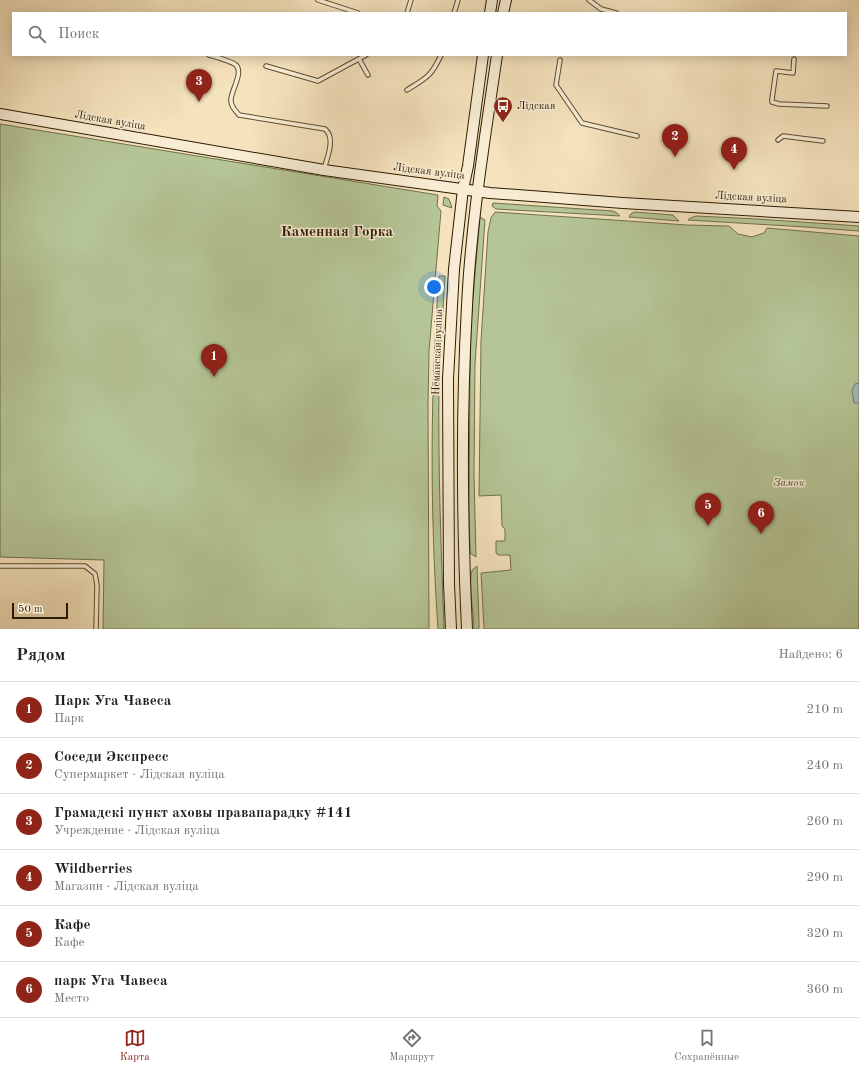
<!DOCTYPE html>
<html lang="ru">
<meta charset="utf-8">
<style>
body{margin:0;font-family:"Old Standard TT",serif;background:#f2f2f2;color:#202124}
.scale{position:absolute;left:12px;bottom:10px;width:56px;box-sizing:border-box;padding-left:4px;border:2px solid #2c1a02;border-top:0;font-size:11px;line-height:14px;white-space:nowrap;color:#2c1a02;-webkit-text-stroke:3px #f8edd4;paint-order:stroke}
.you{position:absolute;left:434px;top:287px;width:14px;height:14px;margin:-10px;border:3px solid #fff;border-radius:50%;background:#1a73e8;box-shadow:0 0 0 6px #1a73e833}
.badge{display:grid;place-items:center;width:26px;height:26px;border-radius:50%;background:#8f2418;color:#fff;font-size:13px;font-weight:700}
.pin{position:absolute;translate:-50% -33px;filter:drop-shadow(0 1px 2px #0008)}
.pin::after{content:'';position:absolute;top:21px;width:14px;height:12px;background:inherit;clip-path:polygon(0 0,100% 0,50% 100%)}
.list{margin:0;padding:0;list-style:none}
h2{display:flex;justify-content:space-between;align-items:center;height:52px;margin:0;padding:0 16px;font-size:17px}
h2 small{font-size:13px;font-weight:400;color:#757577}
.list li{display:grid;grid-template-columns:26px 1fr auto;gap:12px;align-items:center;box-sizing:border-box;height:56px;padding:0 16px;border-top:1px solid #e0e0e0}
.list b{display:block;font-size:15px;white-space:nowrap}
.list p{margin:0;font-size:13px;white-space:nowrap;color:#757577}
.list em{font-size:13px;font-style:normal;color:#757577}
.icon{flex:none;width:22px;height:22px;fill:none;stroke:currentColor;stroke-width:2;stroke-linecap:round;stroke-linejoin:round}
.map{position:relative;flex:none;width:859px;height:629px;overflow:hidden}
.search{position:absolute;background:#fff;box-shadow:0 2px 10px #0003;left:12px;right:12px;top:12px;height:44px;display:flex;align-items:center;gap:10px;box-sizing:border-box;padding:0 14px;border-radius:0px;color:#757577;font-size:15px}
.sheet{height:388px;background:#fff}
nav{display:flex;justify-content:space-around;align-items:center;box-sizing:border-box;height:56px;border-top:1px solid #e0e0e0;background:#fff;font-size:11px;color:#757577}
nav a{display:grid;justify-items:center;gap:2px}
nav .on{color:#8f2418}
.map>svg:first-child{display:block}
.green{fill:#b5c596;stroke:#70704c}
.water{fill:#a1bbbc;stroke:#727b72}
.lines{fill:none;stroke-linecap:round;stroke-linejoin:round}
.lane-casing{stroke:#5e4c31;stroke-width:5.5}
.secondary-casing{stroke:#2c1a02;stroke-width:12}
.lane{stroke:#f8edd4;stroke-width:3.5}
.secondary{stroke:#f8edd4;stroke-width:10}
.labels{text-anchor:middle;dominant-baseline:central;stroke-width:3;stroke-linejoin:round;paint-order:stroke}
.poi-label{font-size:11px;fill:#2c1a02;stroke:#f8edd4;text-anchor:start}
.street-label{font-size:11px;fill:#2c1a02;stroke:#f8edd4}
.park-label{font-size:11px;font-style:italic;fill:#554d2e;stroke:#f8edd4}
.district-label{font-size:15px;font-weight:bold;fill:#2c1a02;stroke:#f8edd4}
</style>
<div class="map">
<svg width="859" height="629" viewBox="0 0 859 629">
<rect width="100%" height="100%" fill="#f5e3bd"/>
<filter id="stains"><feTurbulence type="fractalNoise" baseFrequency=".005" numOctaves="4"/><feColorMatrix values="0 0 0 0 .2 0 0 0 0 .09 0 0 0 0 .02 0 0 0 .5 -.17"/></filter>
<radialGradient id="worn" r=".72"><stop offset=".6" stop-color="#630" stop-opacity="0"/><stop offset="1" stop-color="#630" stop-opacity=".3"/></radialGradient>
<!-- green -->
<g class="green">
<path d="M0,124L438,195L437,206L441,211L429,351L428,404L429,629H103L104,560L0,557Z"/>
<path d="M444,197L449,199L452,208L443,205Z"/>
<path d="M493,203L613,211L617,213L620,216L496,209L492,206Z"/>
<path d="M495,212L687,225L729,226L738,234L752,237L764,233L767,228L859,236V629H484L481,573L511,570L510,555H498L496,553V541H505V529L502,526L501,495L479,496L481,341L488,232L491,218Z"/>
<path d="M634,212L673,215L679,221L629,217L631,214Z"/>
<path d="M696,216L758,219L859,226V231L805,227L688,220L690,218Z"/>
<path d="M480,217L485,220L475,364L474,475L476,557L471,554L470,551L469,506L470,378L471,321Z"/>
<path d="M439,276H445C443,312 440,349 439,385C438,467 441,548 444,629H438C430,512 430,393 439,276Z"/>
<path d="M477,566L479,622V629H474C474,616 468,581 472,571C473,568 475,568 477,566Z"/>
</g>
<!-- water -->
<path class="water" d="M859,383V403H854L852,391L855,384Z"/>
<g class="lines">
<!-- lane casing -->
<g class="lane-casing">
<g id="lane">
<path d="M318,0L358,13"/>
<path d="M589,0L601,9L616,13"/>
<path d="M407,13L411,0"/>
<path d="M454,13L458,0"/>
<path d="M209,55C216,57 231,61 236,65C244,73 230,92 231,101C231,107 236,111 239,115L325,129C336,138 327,158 324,169"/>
<path d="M359,59L368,75"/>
<path d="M794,59L793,73L776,71L772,99V102L779,104L827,106"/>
<path d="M560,60L556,85L582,123L637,136"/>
<path d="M266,66L318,81L366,55"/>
<path d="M407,90C426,78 431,77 441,55"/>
<path d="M778,140L783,136L823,141"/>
<path d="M0,566H85L95,574L97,585L96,629"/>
</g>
</g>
<!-- secondary casing -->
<g class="secondary-casing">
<g id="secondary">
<path d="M490,13L492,0"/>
<path d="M503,13L506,0"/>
<path d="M0,114L324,170L490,193L623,203L859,217"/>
<path d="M451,629L449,584L448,379L454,269L463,189L468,166L483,55"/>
<path d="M467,629C462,522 461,414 467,306C471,222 485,138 497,55"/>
</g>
</g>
<!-- lane -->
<use href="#lane" class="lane"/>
<!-- secondary -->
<use href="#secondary" class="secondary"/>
</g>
<!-- icons -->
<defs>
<g id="bus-pin" transform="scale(1)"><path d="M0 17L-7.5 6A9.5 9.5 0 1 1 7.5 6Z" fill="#8f2418" stroke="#f8edd4"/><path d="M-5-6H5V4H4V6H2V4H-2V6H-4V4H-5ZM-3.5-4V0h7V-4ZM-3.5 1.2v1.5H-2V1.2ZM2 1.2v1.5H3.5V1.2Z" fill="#fff"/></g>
</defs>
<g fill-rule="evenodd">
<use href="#bus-pin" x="503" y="106"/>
</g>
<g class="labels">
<!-- poi labels -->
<g class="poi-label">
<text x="517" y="106">Лідская</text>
</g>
<!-- street labels -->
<g class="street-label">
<text transform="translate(110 121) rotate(10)">Лідская вуліца</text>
<text transform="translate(429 172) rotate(7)">Лідская вуліца</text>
<text transform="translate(751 198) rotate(3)">Лідская вуліца</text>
<text transform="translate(438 352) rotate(-88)">Нёманская вуліца</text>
</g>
<!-- park labels -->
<g class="park-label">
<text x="789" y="483">Замок</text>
</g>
<!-- district labels -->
<g class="district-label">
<text x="337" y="232">Каменная Горка</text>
</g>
</g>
<rect width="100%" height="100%" filter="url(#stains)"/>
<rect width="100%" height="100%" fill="url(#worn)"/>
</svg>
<div class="scale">50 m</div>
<div class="you"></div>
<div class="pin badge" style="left:214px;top:377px">1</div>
<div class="pin badge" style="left:675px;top:157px">2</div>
<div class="pin badge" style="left:199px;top:102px">3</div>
<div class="pin badge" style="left:734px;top:170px">4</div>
<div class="pin badge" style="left:708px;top:526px">5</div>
<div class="pin badge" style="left:761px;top:534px">6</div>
<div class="search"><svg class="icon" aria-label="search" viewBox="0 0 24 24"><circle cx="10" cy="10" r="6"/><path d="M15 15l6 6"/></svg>Поиск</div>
</div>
<section class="sheet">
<h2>Рядом<small>Найдено: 6</small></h2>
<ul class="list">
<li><span class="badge">1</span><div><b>Парк Уга Чавеса</b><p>Парк</p></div><em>210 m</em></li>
<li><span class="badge">2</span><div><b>Соседи Экспресс</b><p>Супермаркет · Лідская вуліца</p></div><em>240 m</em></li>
<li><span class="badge">3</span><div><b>Грамадскі пункт аховы правапарадку #141</b><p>Учреждение · Лідская вуліца</p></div><em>260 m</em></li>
<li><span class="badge">4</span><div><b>Wildberries</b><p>Магазин · Лідская вуліца</p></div><em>290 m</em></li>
<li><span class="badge">5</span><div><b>Кафе</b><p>Кафе</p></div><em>320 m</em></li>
<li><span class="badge">6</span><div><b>парк Уга Чавеса</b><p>Место</p></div><em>360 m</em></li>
</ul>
</section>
<nav>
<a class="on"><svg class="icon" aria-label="map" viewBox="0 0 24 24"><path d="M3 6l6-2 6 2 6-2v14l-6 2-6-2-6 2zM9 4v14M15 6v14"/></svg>Карта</a>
<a><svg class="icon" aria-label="directions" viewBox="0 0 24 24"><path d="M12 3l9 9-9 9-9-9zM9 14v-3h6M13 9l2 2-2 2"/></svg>Маршрут</a>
<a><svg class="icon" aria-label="saved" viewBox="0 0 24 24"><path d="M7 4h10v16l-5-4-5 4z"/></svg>Сохранённые</a>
</nav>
